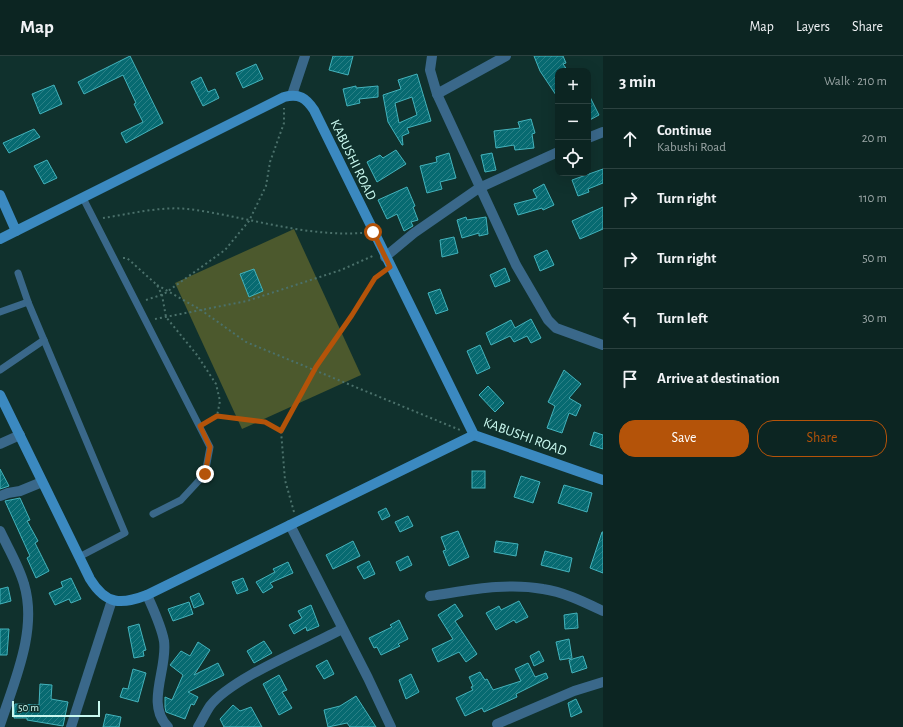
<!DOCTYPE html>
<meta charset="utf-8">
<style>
body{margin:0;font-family:"Alegreya Sans",sans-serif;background:#1a312f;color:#f1f3f6}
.controls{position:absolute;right:12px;top:12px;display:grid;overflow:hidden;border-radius:8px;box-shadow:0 4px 16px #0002}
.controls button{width:36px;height:36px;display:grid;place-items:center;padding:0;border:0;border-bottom:1px solid #2c4240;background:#0c2522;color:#f1f3f6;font:20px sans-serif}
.scale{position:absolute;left:12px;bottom:10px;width:88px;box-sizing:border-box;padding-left:4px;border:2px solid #c9f8ef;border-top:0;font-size:11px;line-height:14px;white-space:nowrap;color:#c9f8ef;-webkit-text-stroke:3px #10312d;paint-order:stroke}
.stop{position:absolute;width:12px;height:12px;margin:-9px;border:3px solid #b45309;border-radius:50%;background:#fff}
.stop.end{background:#b45309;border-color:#fff;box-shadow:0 1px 4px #0008}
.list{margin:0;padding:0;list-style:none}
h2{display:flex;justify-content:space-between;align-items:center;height:52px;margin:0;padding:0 16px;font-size:17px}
h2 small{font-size:13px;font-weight:400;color:#9aa5a5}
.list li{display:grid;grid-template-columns:26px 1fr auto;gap:12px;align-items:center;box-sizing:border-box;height:60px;padding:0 16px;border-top:1px solid #2c4240}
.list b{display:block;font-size:15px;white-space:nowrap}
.list p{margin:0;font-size:13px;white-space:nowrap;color:#9aa5a5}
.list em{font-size:13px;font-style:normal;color:#9aa5a5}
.actions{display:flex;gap:8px;padding:12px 16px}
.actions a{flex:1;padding:9px 0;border:1px solid #b45309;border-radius:16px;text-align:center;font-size:14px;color:#b45309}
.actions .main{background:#b45309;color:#fff}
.icon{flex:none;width:22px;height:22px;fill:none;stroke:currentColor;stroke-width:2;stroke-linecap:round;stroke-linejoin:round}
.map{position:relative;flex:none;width:603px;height:671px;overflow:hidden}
header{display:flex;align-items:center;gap:24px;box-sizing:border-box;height:56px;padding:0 20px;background:#0c2522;border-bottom:1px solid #2c4240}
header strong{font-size:19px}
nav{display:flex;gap:22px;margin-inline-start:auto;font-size:14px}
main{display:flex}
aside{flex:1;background:#0c2522}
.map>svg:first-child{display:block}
.grass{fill:#4c592d}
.building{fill:url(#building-hatch);stroke:#44b3bc;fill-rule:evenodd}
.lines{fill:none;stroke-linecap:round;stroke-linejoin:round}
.path{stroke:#4b716b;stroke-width:2;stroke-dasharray:2 3;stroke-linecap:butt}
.service{stroke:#3a688a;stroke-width:7}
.minor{stroke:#3a688a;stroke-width:10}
.secondary{stroke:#3b89c0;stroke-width:10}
.route{stroke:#b45309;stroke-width:5}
.labels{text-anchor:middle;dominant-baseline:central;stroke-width:3;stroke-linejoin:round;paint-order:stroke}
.street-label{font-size:14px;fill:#c9f8ef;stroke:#10312d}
</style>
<header>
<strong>Map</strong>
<nav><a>Map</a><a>Layers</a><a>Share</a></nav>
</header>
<main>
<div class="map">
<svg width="603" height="671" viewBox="0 0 603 671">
<defs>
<pattern id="building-hatch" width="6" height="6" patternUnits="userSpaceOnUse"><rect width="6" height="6" fill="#076a71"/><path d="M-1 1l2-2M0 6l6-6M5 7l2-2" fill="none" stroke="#2a8086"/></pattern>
</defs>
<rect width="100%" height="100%" fill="#10312d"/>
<!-- grass -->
<path class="grass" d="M294,173L361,319L242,373L175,227Z"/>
<!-- building -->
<g class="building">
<path d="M130,0L163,67L126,87L121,77L143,66L134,48L136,47L123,19L84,38L78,26Z"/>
<path d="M333,0H353L348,19L329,14Z"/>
<path d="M534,0H563L566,7L563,8L568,15H558V42L540,15Z"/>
<path d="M256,8L263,23L243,32L236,17Z"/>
<path d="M417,18L431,65L407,72L409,77L402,80L403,89H402L388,66L383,39L401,33L398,24ZM412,41L417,59L399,67L395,47Z"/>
<path d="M201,21L208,36L215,33L219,42L203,50L191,26Z"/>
<path d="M54,29L62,48L40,58L32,38Z"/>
<path d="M356,30V32L378,30V41L359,43L360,47L347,50L343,33Z"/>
<path d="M588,37L599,59L588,65Z"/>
<path d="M531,63L535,77L532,78L534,92L515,94L514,89L496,92L494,75L520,72L518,66Z"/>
<path d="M34,73L40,81L9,97L3,87Z"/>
<path d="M396,94L406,108L377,126L367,106L380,99L383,102Z"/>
<path d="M449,97L456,122L440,126L442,133L427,137L420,110L437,106L436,101Z"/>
<path d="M492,97L496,114L485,116L481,99Z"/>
<path d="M47,104L57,122L44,128L34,110Z"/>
<path d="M603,113V127L588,133L589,136L578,140L572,124Z"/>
<path d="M544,128L554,149L543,154L542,152L518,159L514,148L537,142L533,134Z"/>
<path d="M407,131L415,150L413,151L418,164L411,166L413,170L404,175L397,158L387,163L378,144Z"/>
<path d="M603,151V173L580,183L572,165Z"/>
<path d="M466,161L467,164L486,161L488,178L479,180V177L462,182L457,164Z"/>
<path d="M454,181L458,197L442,201L440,184Z"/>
<path d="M547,194L554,209L540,215L534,200Z"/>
<path d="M505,212L510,225L495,231L490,219Z"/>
<path d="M254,213L263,235L249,241L240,218Z"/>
<path d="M440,233L448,254L436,258L428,237Z"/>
<path d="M531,263L541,282L531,287L527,280L514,286L510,280L491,289L486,277L511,264L515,272Z"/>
<path d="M480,289L490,312L477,318L467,295Z"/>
<path d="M564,314L581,328L569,342L581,349L576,360L569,357L562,377L547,372L555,350L548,346Z"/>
<path d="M488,330L504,347L495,356L479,339Z"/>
<path d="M594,376L603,379V393L590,389Z"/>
<path d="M0,413L9,430L0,433Z"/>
<rect x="472" y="415" width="13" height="17"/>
<path d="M521,420L540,426L533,447L514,441Z"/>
<path d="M564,429L592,437L587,456L558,447Z"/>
<path d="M20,442L30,464L27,465L38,485L35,487L49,515L36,522L27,502L30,500L5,445Z"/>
<path d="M386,452L390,460L382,464L378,456Z"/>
<path d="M408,460L413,470L400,476L395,466Z"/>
<path d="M458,475L469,501L449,510L443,495L446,494L441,481Z"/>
<path d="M602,476H603V517L590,512Z"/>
<path d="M353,485L360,500L333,513L326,499Z"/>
<path d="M496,485L518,488L516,500L494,496Z"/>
<path d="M545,495L572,502L569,516L541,509Z"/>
<path d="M408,500L412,509L400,515L396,506Z"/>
<path d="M369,505L375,518L364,523L357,511Z"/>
<path d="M288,506L293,517L270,527L273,531L263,537L256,526L275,516L273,513Z"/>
<path d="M71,522L81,543L71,547L69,543L55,549L49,537L63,531L61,526Z"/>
<path d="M243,522L248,534L237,538L232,526Z"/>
<path d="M8,531L11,545L0,548V533Z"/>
<path d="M199,537L204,548L194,552L190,541Z"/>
<path d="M519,545L528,561L516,567L514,564L496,574L486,557L499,550L501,554Z"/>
<path d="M189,546L193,558L173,565L168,553Z"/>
<path d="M455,548L463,560L455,565L477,598L466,606L459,596L438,606L432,593L453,583L438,559Z"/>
<path d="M311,549L319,570L307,575L306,571L294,578L289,569L302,562L298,555Z"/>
<path d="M577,557L578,572L565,573L564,559Z"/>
<path d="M399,564L408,583L398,588L400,590L381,599L377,591L374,592L369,582L392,571L390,569Z"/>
<path d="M139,568L146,594L143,595L144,600L134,602L128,571Z"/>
<path d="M0,573H9L7,599H0Z"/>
<path d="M569,583L572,602L560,604L556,586Z"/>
<path d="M264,585L272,597L254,607L247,595Z"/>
<path d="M198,586L210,594L194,619L218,607L224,619L188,636L198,641L194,649L191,648L185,663L166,656L165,651V641L172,644L183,619L170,609L181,595L190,600Z"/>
<path d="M539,595L544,605L534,610L530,600Z"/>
<path d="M583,600L587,612L572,617L569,604Z"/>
<path d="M327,604L334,618L324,623L316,610Z"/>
<path d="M528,607L535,621L546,617L548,622L516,638L517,641L484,656L482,652L465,660L456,642L473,634L471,631L473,630L469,621L480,616L485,624L487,623L493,634L521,625L515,613Z"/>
<path d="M133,613L146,617L138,646L120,641L123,632L128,633Z"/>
<path d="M411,618L419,636L406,643L399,624Z"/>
<path d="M279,619L287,634L282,636L292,652L279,659L263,628Z"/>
<path d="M40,628L52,629L51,643L68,646L63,670L27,664V662H14L15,648L39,649Z"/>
<path d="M356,640L376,671H350L347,667L328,671L324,654L340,650Z"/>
<path d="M576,643L582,656L571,661L568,647Z"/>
<path d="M233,649L240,655L251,651L262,671H224L220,663Z"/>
<path d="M106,658L121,661L119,671H103Z"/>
</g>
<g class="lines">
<!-- path -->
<g class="path">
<path d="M103,162C130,158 161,150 188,153C245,160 303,181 362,177"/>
<path d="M123,202H127L157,229L162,239L166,261L197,299L216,328L220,345L217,360"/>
<path d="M157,229L201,254L246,286L460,374"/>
<path d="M146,244L164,238L225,194L249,165L266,130L270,106L284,67V52"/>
<path d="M155,263L247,245L341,214L375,199"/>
<path d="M208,365L217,360L265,366L281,375"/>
<path d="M294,456L285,424L281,375L316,311L352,259L375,222L383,217"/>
</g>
<!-- service -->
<g class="service">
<path d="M83,142L210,391L205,418L181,444L153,458"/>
<path d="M28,246L125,477L79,501"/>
<path d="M0,256L28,246L18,217"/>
<path d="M0,314L44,284"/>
</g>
<!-- minor -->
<g class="minor">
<path d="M432,0L430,14L437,38L516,209L548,264L556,272L603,289"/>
<path d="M437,38L506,0"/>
<path d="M292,39L305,0"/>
<path d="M588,82L603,76"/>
<path d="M385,201L414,177L479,132L558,96"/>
<path d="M0,388L20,379"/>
<path d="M0,440L8,437L20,435L42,426"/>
<path d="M290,469L368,622L391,671"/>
<path d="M0,475C8,492 19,510 24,528C38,574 14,626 0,669"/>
<path d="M147,539C153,553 161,569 164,585C168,613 145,648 168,671"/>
<path d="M430,540C466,535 505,526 543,533C564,536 584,546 603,555"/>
<path d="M497,668L574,635L603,626"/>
<path d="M71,671L112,544"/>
<path d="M198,671C202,664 206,656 210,650C231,622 309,591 342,573"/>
</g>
<!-- secondary -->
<g class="secondary">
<path d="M0,139L16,175L284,41C299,37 306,42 314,54L474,379L603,424"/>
<path d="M0,183L16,175"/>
<path d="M0,339L90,523C106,549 121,549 147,539L474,379"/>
</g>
</g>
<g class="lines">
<!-- route -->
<path class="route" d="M205,418L210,391L200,370L217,360L265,366L281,375L316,311L352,259L375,222L390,211L373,176"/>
</g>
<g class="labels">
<!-- street labels -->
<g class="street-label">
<text transform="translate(353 104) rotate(64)">KABUSHI ROAD</text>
<text transform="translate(525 381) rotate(20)">KABUSHI ROAD</text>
</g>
</g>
</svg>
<div class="controls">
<button>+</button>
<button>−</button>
<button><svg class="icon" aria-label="locate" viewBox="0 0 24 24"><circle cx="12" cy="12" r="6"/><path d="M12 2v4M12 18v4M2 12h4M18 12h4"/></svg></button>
</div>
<div class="scale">50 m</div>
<div class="stop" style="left:373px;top:176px"></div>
<div class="stop end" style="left:205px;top:418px"></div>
</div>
<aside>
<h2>3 min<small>Walk · 210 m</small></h2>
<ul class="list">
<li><svg class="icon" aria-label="ahead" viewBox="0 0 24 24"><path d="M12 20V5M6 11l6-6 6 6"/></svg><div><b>Continue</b><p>Kabushi Road</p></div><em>20 m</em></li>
<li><svg class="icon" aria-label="right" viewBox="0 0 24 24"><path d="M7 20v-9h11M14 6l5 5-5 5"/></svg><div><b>Turn right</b></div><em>110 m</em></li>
<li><svg class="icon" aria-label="right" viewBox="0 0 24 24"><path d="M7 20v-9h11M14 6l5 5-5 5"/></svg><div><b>Turn right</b></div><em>50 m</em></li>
<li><svg class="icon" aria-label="left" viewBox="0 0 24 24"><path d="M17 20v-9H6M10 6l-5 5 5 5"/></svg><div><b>Turn left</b></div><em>30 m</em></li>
<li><svg class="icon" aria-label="arrive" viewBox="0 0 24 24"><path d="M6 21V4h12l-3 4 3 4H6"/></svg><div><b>Arrive at destination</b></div></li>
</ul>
<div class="actions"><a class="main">Save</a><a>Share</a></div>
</aside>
</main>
